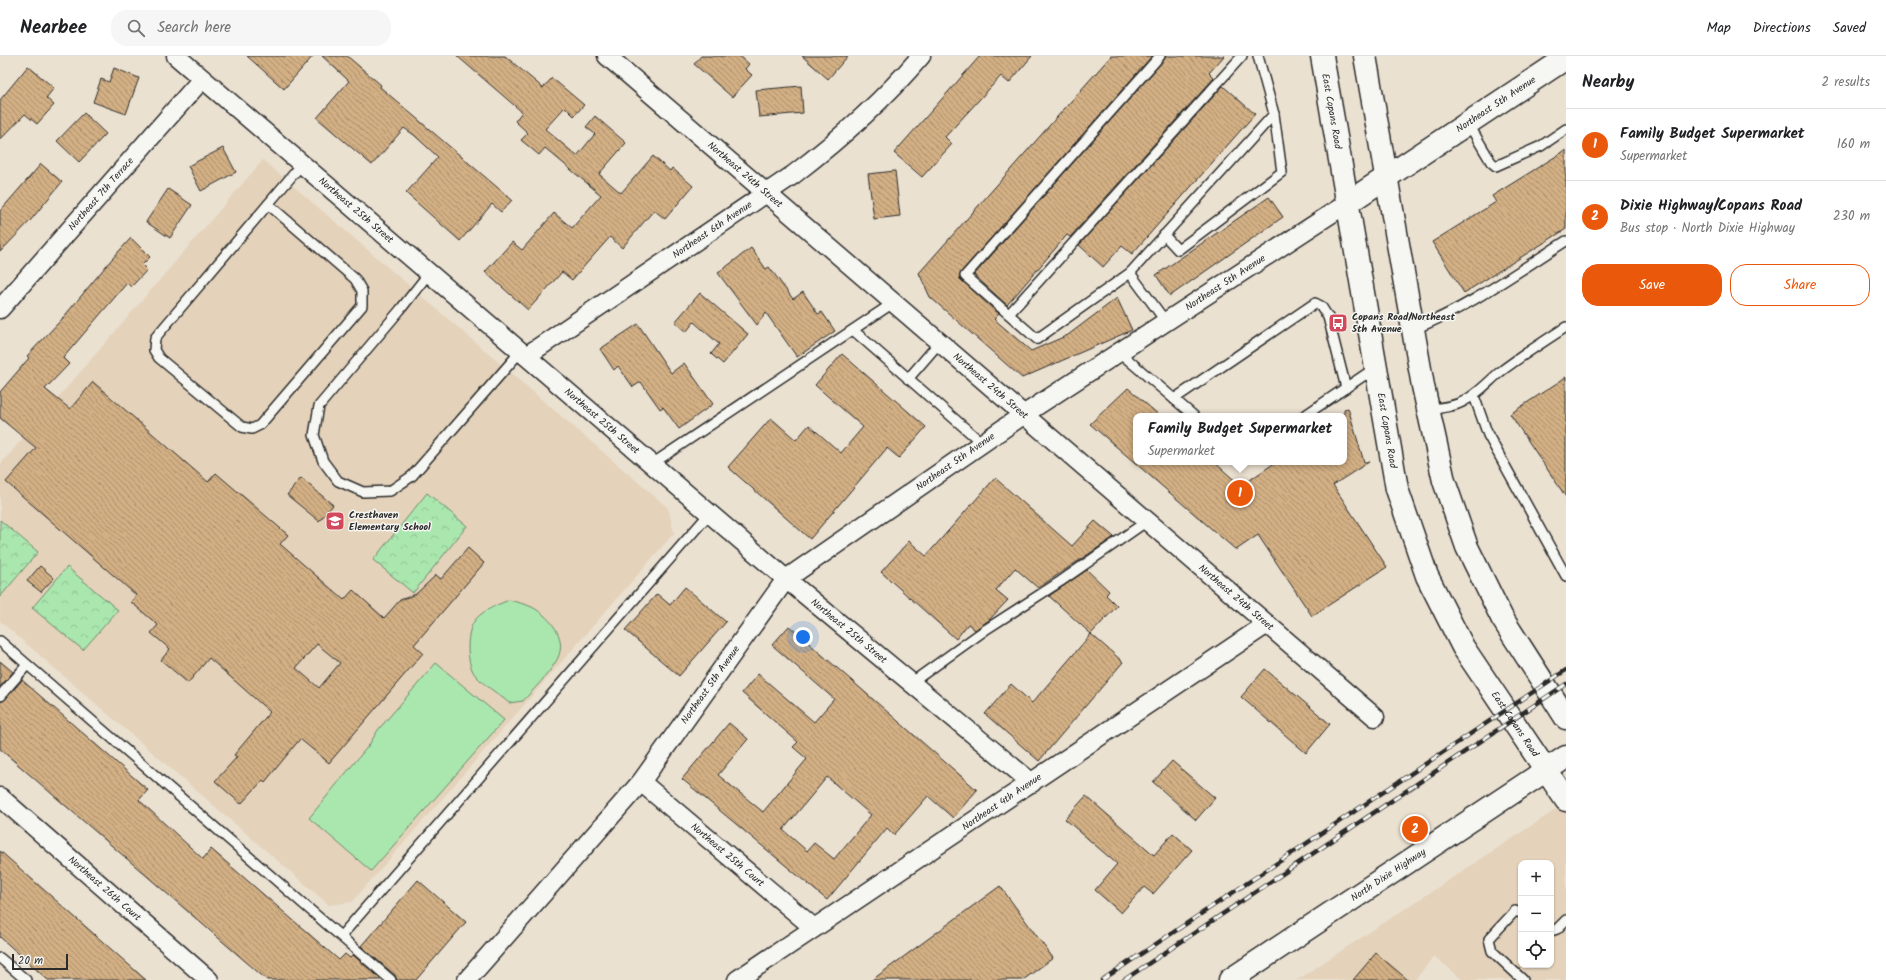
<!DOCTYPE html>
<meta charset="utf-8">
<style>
body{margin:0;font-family:Kalam,sans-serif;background:#f6f6f6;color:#202124}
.controls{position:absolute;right:12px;bottom:12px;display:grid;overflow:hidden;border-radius:8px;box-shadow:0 1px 3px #0004}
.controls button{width:36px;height:36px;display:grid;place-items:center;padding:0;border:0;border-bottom:1px solid #e0e0e0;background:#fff;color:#202124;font:20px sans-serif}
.scale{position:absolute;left:12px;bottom:10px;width:56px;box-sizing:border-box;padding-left:4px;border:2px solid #2b2b2b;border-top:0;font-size:11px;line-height:14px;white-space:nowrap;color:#2b2b2b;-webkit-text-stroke:3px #f6f6f2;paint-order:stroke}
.you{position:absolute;left:803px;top:581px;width:14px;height:14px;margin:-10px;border:3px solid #fff;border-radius:50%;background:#1a73e8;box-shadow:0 0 0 6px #1a73e833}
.badge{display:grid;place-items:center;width:26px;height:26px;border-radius:50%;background:#ea580c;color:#fff;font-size:13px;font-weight:700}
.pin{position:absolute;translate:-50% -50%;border:2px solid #fff;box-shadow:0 1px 4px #0006}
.popup{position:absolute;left:1133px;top:357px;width:214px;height:52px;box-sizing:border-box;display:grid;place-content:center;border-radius:8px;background:#fff;filter:drop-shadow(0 1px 3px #0005);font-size:13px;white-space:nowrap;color:#757577}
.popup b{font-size:15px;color:#202124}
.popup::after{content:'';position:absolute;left:50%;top:100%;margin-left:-8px;border:8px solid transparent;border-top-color:#fff}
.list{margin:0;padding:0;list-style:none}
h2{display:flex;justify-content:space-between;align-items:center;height:52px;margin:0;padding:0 16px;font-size:17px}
h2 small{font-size:13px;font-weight:400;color:#757577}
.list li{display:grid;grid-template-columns:26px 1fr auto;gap:12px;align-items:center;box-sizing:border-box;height:72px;padding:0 16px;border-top:1px solid #e0e0e0}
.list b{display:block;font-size:15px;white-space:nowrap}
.list p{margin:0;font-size:13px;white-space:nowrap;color:#757577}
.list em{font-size:13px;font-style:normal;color:#757577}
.actions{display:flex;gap:8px;padding:12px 16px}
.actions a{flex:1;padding:9px 0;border:1px solid #ea580c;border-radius:16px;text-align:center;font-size:14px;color:#ea580c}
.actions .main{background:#ea580c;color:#fff}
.icon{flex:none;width:22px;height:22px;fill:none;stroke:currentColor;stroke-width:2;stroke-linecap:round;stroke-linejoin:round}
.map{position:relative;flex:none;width:1566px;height:924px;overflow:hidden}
header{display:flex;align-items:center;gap:24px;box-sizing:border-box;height:56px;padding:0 20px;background:#fff;border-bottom:1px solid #e0e0e0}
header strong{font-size:19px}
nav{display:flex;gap:22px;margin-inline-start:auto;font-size:14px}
.search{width:280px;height:36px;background:#f6f6f6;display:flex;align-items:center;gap:10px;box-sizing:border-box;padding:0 14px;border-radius:16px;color:#757577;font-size:15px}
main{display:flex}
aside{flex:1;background:#fff}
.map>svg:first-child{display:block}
.built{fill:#e4d2ba;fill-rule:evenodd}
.green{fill:#aae7ae;stroke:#6a896c}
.park{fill:url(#park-crowns);stroke:#6a896c}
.building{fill:url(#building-back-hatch);stroke:#2b2b2b;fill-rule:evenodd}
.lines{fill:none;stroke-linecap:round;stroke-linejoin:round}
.service-casing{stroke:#2b2b2b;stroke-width:12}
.minor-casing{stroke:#2b2b2b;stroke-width:21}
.tertiary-casing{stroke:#2b2b2b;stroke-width:25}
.secondary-casing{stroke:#2b2b2b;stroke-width:25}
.service{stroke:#f6f6f2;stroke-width:9}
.minor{stroke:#f6f6f2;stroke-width:18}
.tertiary{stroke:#f6f6f2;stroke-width:22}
.secondary{stroke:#f6f6f2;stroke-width:22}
.rail-casing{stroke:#2b2b2b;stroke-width:4.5}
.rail{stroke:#f6f6f2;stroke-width:3;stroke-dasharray:9;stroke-linecap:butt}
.labels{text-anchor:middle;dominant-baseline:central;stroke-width:3;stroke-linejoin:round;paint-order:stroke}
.street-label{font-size:10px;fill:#2b2b2b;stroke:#f6f6f2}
.poi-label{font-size:10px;font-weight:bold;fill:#2b2b2b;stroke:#f6f6f2;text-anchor:start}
</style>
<header>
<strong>Nearbee</strong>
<div class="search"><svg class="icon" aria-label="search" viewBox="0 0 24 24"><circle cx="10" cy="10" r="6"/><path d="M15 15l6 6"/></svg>Search here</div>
<nav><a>Map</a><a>Directions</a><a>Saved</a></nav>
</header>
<main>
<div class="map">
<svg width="1566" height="924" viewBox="0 0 1566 924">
<defs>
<pattern id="park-crowns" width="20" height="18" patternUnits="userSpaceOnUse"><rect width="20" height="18" fill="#aae7ae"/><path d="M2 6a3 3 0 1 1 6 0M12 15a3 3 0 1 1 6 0" fill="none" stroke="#92c696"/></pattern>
<pattern id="building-back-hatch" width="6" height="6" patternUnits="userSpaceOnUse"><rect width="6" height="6" fill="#d2af84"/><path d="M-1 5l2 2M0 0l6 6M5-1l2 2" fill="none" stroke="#ab8f6c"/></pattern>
</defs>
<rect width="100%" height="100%" fill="#ebe1d1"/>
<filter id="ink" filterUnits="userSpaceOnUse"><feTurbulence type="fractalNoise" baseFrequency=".025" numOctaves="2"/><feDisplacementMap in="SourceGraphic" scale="8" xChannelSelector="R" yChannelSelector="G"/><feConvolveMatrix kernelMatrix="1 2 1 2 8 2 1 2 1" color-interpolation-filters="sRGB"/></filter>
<g filter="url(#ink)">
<!-- built -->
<g class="built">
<path d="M263,104L668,452L674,477L352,846L329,849L0,565V409Z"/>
<path d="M1566,747V924H1463L1434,900L1415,924H1297ZM1521,807H1551V909H1521Z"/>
</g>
<!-- green -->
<g class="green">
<path d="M509,544C516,546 525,548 532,551C552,562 570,585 555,607C547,620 534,633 523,645L509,647C499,638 485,630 476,620C466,609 466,579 473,567C480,555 497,549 509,544Z"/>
<path d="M436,607L504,664L371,815L309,762L369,689L378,674Z"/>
</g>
<!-- park -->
<g class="park">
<path d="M427,437L467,470L413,537L373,504Z"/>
<path d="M0,464L38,496L0,541Z"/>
<path d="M67,511L118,554L83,594L32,552Z"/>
</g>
<!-- building -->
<g class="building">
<path d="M247,0H313L284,33Z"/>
<path d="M322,0H347L381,29L380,31L512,144L501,156L492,148L460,185L406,137L438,101L414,79L404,72L372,109L317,62L349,25Z"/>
<path d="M457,0H505L543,32L552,22L584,49L574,60L565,51L545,73L577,100L595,78L586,71L595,60L626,87L599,118L621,137L653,100L670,115L672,112L693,130L665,163L654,154L622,192L610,181L572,224L562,216L528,254L485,216L512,186L522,194L554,157L572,172L601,139L545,92L539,99L521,84L528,77L515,65L522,56Z"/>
<path d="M701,0H740L749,8L745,13L752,19L732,41L694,8Z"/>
<path d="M802,0H848L828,23Z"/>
<path d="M980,0H1032L1009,27L1001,20L945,81L952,88L922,121L894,97Z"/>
<path d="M1111,0H1152L961,216L959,222L999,258L994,263L1031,295L1068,279L1117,242L1132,274L1022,322L930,241L919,217Z"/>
<path d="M1166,0H1224L1209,17L1214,22L1070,181L1067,179L1007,249L974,219L1164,4Z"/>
<path d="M28,10L54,32L46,42L54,49L37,68L25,58L0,84V44Z"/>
<path d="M114,12L139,22L126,58L93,46L101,23L109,26Z"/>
<path d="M801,30L803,57L759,61L756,34Z"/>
<path d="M1223,30L1255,58L1132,198L1122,190L1103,211L1079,189Z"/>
<path d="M84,57L106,78L79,106L57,85Z"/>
<path d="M223,92L236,116L201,135L188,110Z"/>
<path d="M1566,94V173L1464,237L1432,186L1496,146L1492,140Z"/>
<path d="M41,108L62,126L30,165L0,196V155Z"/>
<path d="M895,115L900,160L874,163L868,118Z"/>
<path d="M168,133L192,149L170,182L146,166Z"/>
<path d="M1269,141L1283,161L1170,240L1156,219Z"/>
<path d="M131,182L150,201L142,209L147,214L131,231L127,227L63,302L69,308L45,333L70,353L93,326L208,426L216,417L288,479L280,488L344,544L353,534L384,562L400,544L416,538L436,519L441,523L468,492L484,507L414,589L423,597L329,707L300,683L265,726L263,724L241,748L215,725L237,701L234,699L270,656L209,602L188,627L161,604L170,593L151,577L158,569L131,546L136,539L6,426L36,392L0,362V336L29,302L27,300L62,263L111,204ZM317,588L340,607L319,632L296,612Z"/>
<path d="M751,192L766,213L769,211L793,243L803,236L818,258L822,256L835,275L797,301L766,257L757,269L718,217Z"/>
<path d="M700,237L748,278L723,308L711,298L719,288L694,266L686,276L675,266Z"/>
<path d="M638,268L671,317L684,307L713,348L679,373L663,351L660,353L641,326L633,331L618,310L614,314L600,293Z"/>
<path d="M842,298L926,371L899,402L887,392L810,483L728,411L771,362L796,384L809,369L841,397L863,371L815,329Z"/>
<path d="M1566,321V441L1510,358Z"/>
<path d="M1128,332L1160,360H1136V406H1214L1241,430L1276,406H1344V353L1348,352L1364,406H1369L1333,429L1387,511L1312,560L1258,479L1236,494L1090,368Z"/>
<path d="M301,422L333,449L319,465L287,439Z"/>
<path d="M995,422L1072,490L1095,465L1114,481L1038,532L1015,512L996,534L1008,544L989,564L975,574L968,568L956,583L881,516L909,485L926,500Z"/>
<path d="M40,510L54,522L41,536L27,525Z"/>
<path d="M1087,514L1109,535L1106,539L1117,550L1091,578L1049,540Z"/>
<path d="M685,531L726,566L679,620L625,574L657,538L670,549Z"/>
<path d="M789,570L977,734L953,762L928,740L894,779L887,772L827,844L682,723L729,667L748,683L718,719L763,756L807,703L793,691L798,686L742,637L758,618L814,666L834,643L772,589ZM827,721L871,759L834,803L814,787L807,795L783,774Z"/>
<path d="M1091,578L1123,606L1039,705L985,658L1011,628L1032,647Z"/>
<path d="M0,605L13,616L0,631Z"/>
<path d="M1265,613L1330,668L1306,697L1241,641Z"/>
<path d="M22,624L148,734L139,744L203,803L211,793L339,904L345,898L350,902L353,899L382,924H267L0,693V646L5,644Z"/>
<path d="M1172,705L1215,742L1196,764L1153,726Z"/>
<path d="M1086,740L1154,799L1173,777L1192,794L1153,838L1144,831L1121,857L1095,834L1117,808L1065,763Z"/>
<path d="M0,795L146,924H48L0,881Z"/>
<path d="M418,824L466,866L416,924H397L395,919L361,890Z"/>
<path d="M1000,830L1053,902L1023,924H872Z"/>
<path d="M1376,897L1408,924H1353Z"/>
</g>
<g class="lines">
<!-- service casing -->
<g class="service-casing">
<g id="service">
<path d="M1160,0L965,220L1037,283L1130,217L1274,58L1258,0"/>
<path d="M1468,67L1491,106L1496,110L1541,90L1566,73"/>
<path d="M268,148L355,223L362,235V250L260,369L252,373L242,371L159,302L154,294L155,282L302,108"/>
<path d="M1164,179L1178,194L1282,116L1274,58"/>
<path d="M429,217L400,254L319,350L314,379L323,405L338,425L363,436L390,435L412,420L520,296"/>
<path d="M1130,217L1166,266"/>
<path d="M1009,258L1242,0"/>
<path d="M1414,273C1468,252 1517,216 1566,185"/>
<path d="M853,274L982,387"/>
<path d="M1119,296L1194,360"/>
<path d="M908,323L939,287"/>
<path d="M1474,340L1488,379L1566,520"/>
<path d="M1174,343L1315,247L1321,250L1328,261L1346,332"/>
<path d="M1429,353C1440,352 1454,351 1464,345C1478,338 1488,326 1500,316C1521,300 1543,286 1566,271"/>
<path d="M1304,360L1375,312"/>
<path d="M652,408L893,247"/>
<path d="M0,585L391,924"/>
<path d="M911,627L985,574L1061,525L1147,465"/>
<path d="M0,640L27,609"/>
<path d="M1521,857L1515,855L1489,883L1492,895L1523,924"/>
<path d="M1551,875L1557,873L1566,864"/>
<path d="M341,880L709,458"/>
<path d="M0,902L26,924"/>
</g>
</g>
<!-- minor casing -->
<g class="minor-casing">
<g id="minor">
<path id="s1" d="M176,0L786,523L1032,727"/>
<path id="s2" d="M607,0L1375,661"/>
<path id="s3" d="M0,253L202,23"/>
<path id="s4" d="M526,300L793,119C840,83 883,45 921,0"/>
<path id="s5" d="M641,726L814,872"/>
<path id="s6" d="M0,741L209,924"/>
<path id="s7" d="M467,924L641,726L786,523L1023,359L1346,148"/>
<path id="s8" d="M737,924L1267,568"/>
</g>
</g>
<!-- tertiary casing -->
<g class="tertiary-casing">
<g id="tertiary">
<path id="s9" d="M1346,148L1566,2"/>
</g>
</g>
<!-- secondary casing -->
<g class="secondary-casing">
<g id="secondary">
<path id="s10" d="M1322,0L1397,433L1427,520L1463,591L1566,744"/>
<path d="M1365,0L1423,330L1444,425L1467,491L1502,562L1566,662"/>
<path id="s11" d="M1230,924L1566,701"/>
</g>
</g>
<!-- service -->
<use href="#service" class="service"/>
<!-- minor -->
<use href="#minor" class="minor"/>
<!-- tertiary -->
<use href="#tertiary" class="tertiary"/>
<!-- secondary -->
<use href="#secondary" class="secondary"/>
<!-- rail casing -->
<g class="rail-casing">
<g id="rail">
<path d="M1102,924L1566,614"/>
<path d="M1124,924L1566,628"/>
</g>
</g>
<!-- rail -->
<use href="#rail" class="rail"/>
</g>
</g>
<!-- icons -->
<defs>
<g id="bus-square" transform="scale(1)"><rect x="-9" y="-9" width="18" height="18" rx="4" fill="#d1495b" stroke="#f6f6f2"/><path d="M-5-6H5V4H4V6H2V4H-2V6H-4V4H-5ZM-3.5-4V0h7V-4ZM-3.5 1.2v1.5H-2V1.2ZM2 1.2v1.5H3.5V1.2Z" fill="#fff"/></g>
<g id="school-square" transform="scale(1)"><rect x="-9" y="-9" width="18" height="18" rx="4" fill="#d1495b" stroke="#f6f6f2"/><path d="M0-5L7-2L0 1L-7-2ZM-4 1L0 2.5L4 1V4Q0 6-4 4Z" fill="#fff"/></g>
</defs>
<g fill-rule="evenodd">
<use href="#bus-square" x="1338" y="267"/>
<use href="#school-square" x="335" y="465"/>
</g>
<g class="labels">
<!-- street labels -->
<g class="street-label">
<text stroke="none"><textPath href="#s9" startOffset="180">Northeast 5th Avenue</textPath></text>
<text stroke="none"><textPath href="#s10" startOffset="56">East Copans Road</textPath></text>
<text stroke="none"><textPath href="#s2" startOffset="182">Northeast 24th Street</textPath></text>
<text stroke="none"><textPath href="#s3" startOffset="153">Northeast 7th Terrace</textPath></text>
<text stroke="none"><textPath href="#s1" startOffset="237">Northeast 25th Street</textPath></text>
<text stroke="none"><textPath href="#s4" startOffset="225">Northeast 6th Avenue</textPath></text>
<text stroke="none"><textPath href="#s7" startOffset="1043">Northeast 5th Avenue</textPath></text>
<text stroke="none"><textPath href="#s2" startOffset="506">Northeast 24th Street</textPath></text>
<text stroke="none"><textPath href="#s1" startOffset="561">Northeast 25th Street</textPath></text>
<text stroke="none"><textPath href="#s10" startOffset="380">East Copans Road</textPath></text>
<text stroke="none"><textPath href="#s7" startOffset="719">Northeast 5th Avenue</textPath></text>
<text stroke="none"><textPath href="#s2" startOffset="830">Northeast 24th Street</textPath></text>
<text stroke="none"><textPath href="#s1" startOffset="885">Northeast 25th Street</textPath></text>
<text stroke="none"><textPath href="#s7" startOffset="383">Northeast 5th Avenue</textPath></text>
<text stroke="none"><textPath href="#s10" startOffset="704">East Copans Road</textPath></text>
<text stroke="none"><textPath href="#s8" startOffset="319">Northeast 4th Avenue</textPath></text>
<text stroke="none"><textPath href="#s5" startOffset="113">Northeast 25th Court</textPath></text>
<text stroke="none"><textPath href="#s11" startOffset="190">North Dixie Highway</textPath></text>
<text stroke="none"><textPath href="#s6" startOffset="139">Northeast 26th Court</textPath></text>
</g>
<!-- poi labels -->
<g class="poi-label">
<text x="1352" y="261">Copans Road/Northeast<tspan x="1352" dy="12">5th Avenue</tspan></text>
<text x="349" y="459">Cresthaven<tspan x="349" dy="12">Elementary School</tspan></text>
</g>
</g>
</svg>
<div class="controls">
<button>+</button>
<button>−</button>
<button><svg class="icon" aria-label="locate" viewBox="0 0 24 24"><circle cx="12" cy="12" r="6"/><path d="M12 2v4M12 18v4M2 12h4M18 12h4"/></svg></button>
</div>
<div class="scale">20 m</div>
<div class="you"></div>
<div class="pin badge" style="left:1240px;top:437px">1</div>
<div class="popup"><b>Family Budget Supermarket</b>Supermarket</div>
<div class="pin badge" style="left:1415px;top:773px">2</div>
</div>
<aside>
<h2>Nearby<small>2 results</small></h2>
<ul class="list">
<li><span class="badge">1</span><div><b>Family Budget Supermarket</b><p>Supermarket</p></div><em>160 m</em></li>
<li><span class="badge">2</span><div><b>Dixie Highway/Copans Road</b><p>Bus stop · North Dixie Highway</p></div><em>230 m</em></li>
</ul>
<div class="actions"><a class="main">Save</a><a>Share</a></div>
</aside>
</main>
